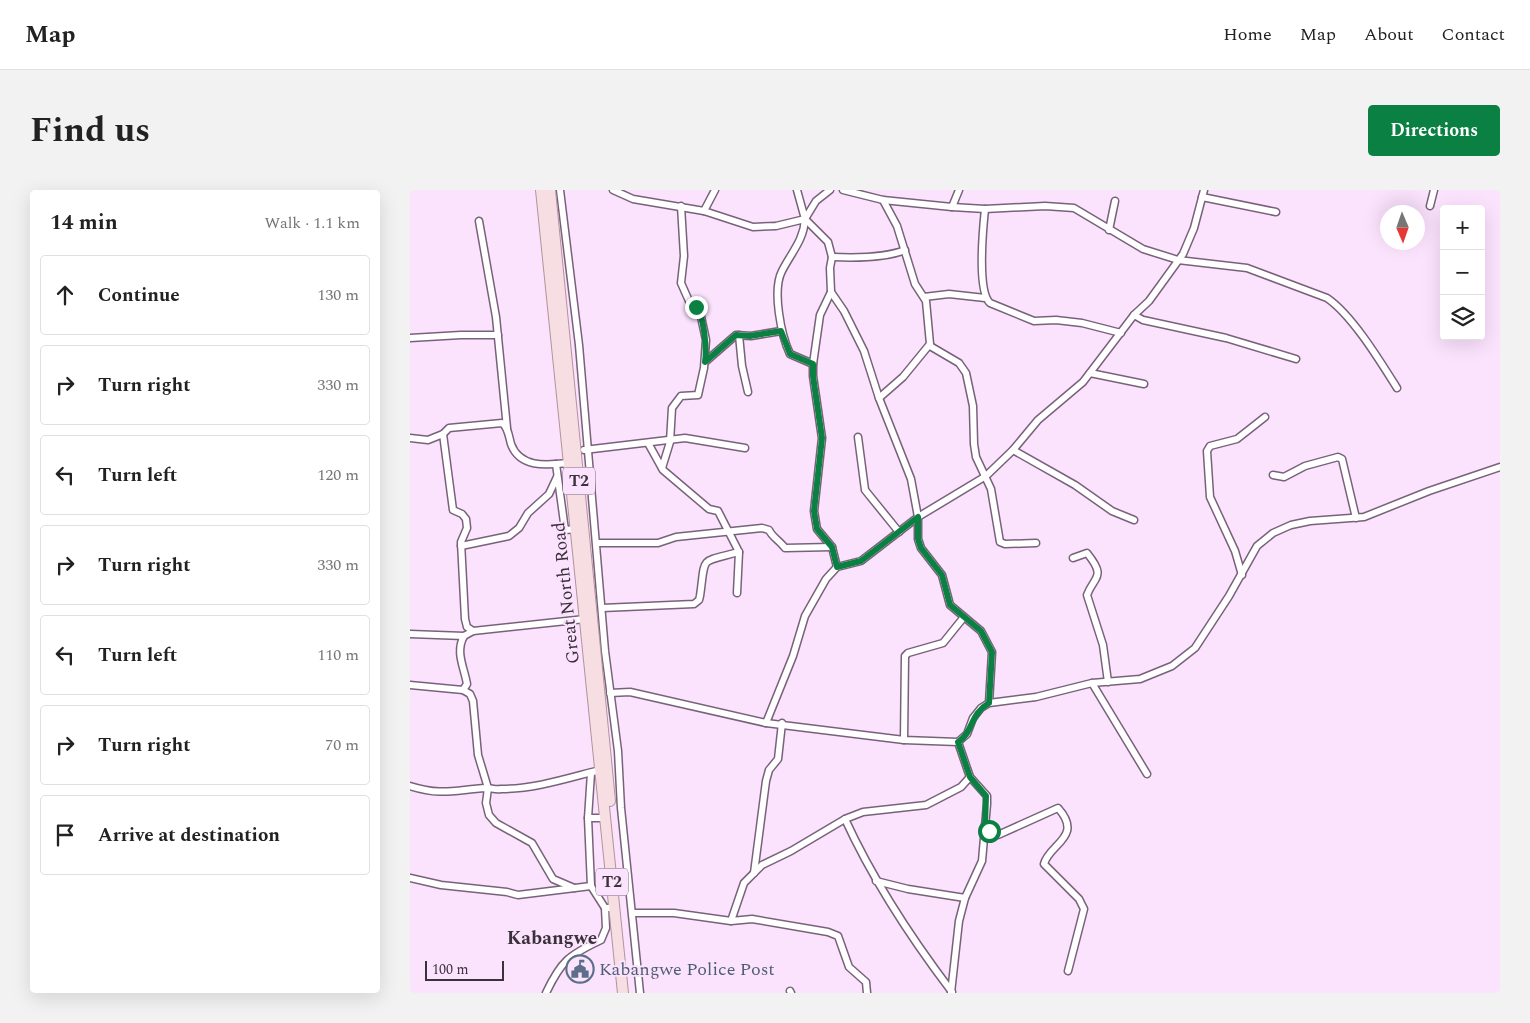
<!DOCTYPE html>
<meta charset="utf-8">
<style>
body{margin:0;font-family:Spectral,serif;background:#f2f2f2;color:#222}
.controls{position:absolute;right:15px;top:15px;display:grid;overflow:hidden;border-radius:5px;box-shadow:0 5px 20px #0002}
.controls button{width:45px;height:45px;display:grid;place-items:center;padding:0;border:0;border-bottom:1px solid #e0e0e0;background:#fff;color:#222;font:25px sans-serif}
.compass{position:absolute;left:970px;top:15px;width:45px;height:45px;border-radius:50%;background:#fff;box-shadow:0 5px 20px #0002;rotate:178deg}
.scale{position:absolute;left:15px;bottom:12px;width:79px;box-sizing:border-box;padding-left:5px;border:2px solid #3b313c;border-top:0;font-size:14px;line-height:18px;white-space:nowrap;color:#3b313c;-webkit-text-stroke:4px #fbe2fd;paint-order:stroke}
.stop{position:absolute;width:15px;height:15px;margin:-11px;border:4px solid #0b8043;border-radius:50%;background:#fff}
.stop.end{background:#0b8043;border-color:#fff;box-shadow:0 1px 5px #0008}
.list{margin:0;padding:0;list-style:none}
h2{display:flex;justify-content:space-between;align-items:center;height:65px;margin:0;padding:0 20px;font-size:21px}
h2 small{font-size:16px;font-weight:400;color:#767676}
.list li{display:grid;grid-template-columns:32px 1fr auto;gap:15px;align-items:center;box-sizing:border-box;height:80px;margin:0 10px 10px;padding:0 10px;border:1px solid #e0e0e0;border-radius:5px}
.list b{display:block;font-size:19px;white-space:nowrap}
.list em{font-size:16px;font-style:normal;color:#767676}
.icon{flex:none;width:28px;height:28px;fill:none;stroke:currentColor;stroke-width:2;stroke-linecap:round;stroke-linejoin:round}
.map{position:relative;flex:none;width:1090px;height:803px;overflow:hidden;border-radius:5px}
header{display:flex;align-items:center;gap:30px;box-sizing:border-box;height:70px;padding:0 25px;background:#fff;border-bottom:1px solid #e0e0e0}
header strong{font-size:24px}
nav{display:flex;gap:28px;margin-inline-start:auto;font-size:18px}
.intro{display:flex;align-items:center;justify-content:space-between;box-sizing:border-box;height:120px;padding:0 30px}
h1{margin:0;font-size:35px}
.button{padding:12px 22px;border-radius:5px;background:#0b8043;color:#fff;font-size:18px;font-weight:700}
main{display:flex;gap:30px;padding:0 30px}
aside{flex:1;background:#fff;border-radius:5px;box-shadow:0 5px 20px #0002}
.map>svg:first-child{display:block}
.lines{fill:none;stroke-linecap:round;stroke-linejoin:round}
.minor-casing{stroke:#78627a;stroke-width:9}
.primary-casing{stroke:#b2939c;stroke-width:12}
.minor{stroke:#fff;stroke-width:6}
.primary{stroke:#f7dee2;stroke-width:10}
.route{stroke:#0b8043;stroke-width:6}
.labels{text-anchor:middle;dominant-baseline:central;stroke-width:4;stroke-linejoin:round;paint-order:stroke}
.shield{fill:#fbe2fd;stroke:#756676;stroke-width:1}
.shield-label{font-size:16px;font-weight:bold;fill:#3b313c}
.street-label{font-size:18px;fill:#3b313c;stroke:#fbe2fd}
.service-label{font-size:18px;fill:#4e5e75;stroke:#fbe2fd;text-anchor:start}
.neighbourhood-label{font-size:19px;font-weight:bold;fill:#3b313c;stroke:#fbe2fd}
</style>
<header>
<strong>Map</strong>
<nav><a>Home</a><a>Map</a><a>About</a><a>Contact</a></nav>
</header>
<div class="intro"><h1>Find us</h1><a class="button">Directions</a></div>
<main>
<aside>
<h2>14 min<small>Walk · 1.1 km</small></h2>
<ul class="list">
<li><svg class="icon" aria-label="ahead" viewBox="0 0 24 24"><path d="M12 20V5M6 11l6-6 6 6"/></svg><div><b>Continue</b></div><em>130 m</em></li>
<li><svg class="icon" aria-label="right" viewBox="0 0 24 24"><path d="M7 20v-9h11M14 6l5 5-5 5"/></svg><div><b>Turn right</b></div><em>330 m</em></li>
<li><svg class="icon" aria-label="left" viewBox="0 0 24 24"><path d="M17 20v-9H6M10 6l-5 5 5 5"/></svg><div><b>Turn left</b></div><em>120 m</em></li>
<li><svg class="icon" aria-label="right" viewBox="0 0 24 24"><path d="M7 20v-9h11M14 6l5 5-5 5"/></svg><div><b>Turn right</b></div><em>330 m</em></li>
<li><svg class="icon" aria-label="left" viewBox="0 0 24 24"><path d="M17 20v-9H6M10 6l-5 5 5 5"/></svg><div><b>Turn left</b></div><em>110 m</em></li>
<li><svg class="icon" aria-label="right" viewBox="0 0 24 24"><path d="M7 20v-9h11M14 6l5 5-5 5"/></svg><div><b>Turn right</b></div><em>70 m</em></li>
<li><svg class="icon" aria-label="arrive" viewBox="0 0 24 24"><path d="M6 21V4h12l-3 4 3 4H6"/></svg><div><b>Arrive at destination</b></div></li>
</ul>
</aside>
<div class="map">
<svg width="1090" height="803" viewBox="0 0 1090 803">
<rect width="100%" height="100%" fill="#fbe2fd"/>
<g class="lines">
<!-- minor casing -->
<g class="minor-casing">
<g id="minor">
<path d="M150,0L169,155L195,461L208,561L211,618L230,803"/>
<path d="M203,0L223,9L294,21L343,37L366,36L395,29L406,11L420,0"/>
<path d="M387,0L395,29L418,52L422,67L420,78L421,102L434,121L454,161L469,208L501,289L508,327V349L511,358L532,385L540,415L571,441L582,462L579,513"/>
<path d="M433,0L473,10L542,17L575,19L635,16L664,18L733,59L768,70L837,78L917,108C942,125 970,171 987,198"/>
<path d="M792,7L866,22"/>
<path d="M1020,16L1024,0"/>
<path d="M542,17L549,0"/>
<path d="M575,19C573,38 567,101 580,113L624,131L646,130L672,133L711,143"/>
<path d="M294,21L305,0"/>
<path d="M395,29C394,50 381,63 372,81C362,100 371,145 380,164L403,174"/>
<path d="M69,31L86,127L97,238"/>
<path d="M699,40L705,11"/>
<path d="M422,67C444,68 475,68 495,60"/>
<path d="M421,102L410,125L403,174V186L412,248L404,321L407,339L422,357L427,377"/>
<path d="M514,107L539,104L575,108"/>
<path d="M724,125L733,130L816,148L886,169"/>
<path d="M329,145L332,176L338,202"/>
<path d="M0,148L51,145H88"/>
<path d="M520,156L549,173L556,183L563,216L564,254L566,267L581,299L590,352L595,354L626,353"/>
<path d="M295,172L326,145L341,146L371,141"/>
<path d="M680,183L734,194"/>
<path d="M469,208L493,187L520,154L516,111L505,94L487,36L473,10"/>
<path d="M33,244L43,320L52,324L56,329L57,338L51,352L55,429L57,437L63,441"/>
<path d="M448,247L455,300L489,342"/>
<path d="M0,248L18,250L33,244L39,238L92,233C98,237 99,247 101,254C110,279 138,275 159,273"/>
<path d="M174,260L275,248L335,258"/>
<path d="M603,260L665,295L702,321L724,330"/>
<path d="M146,274L155,340L167,339"/>
<path d="M252,278L260,252L262,218L271,206L288,205L294,178L296,150L290,122L279,111L271,93L274,66L271,16"/>
<path d="M863,285L874,287L895,276L928,267L932,269L946,328"/>
<path d="M187,353H248L266,347L352,338L359,340C362,347 370,351 375,358L422,357"/>
<path d="M51,356L99,346L109,338L118,323L139,304L147,287"/>
<path d="M663,368L677,363C697,388 684,386 677,405L693,455L698,492"/>
<path d="M832,385L825,361L800,307L797,261L800,256L827,249L855,227"/>
<path d="M327,403L329,362"/>
<path d="M192,418L284,414L289,410L290,406C296,365 288,373 329,362L308,321L299,319L253,280L238,253"/>
<path d="M0,444L54,446L63,441L175,429"/>
<path d="M682,493L737,584"/>
<path d="M0,495L53,500L60,504L63,511L68,565L78,598L76,613L79,625L86,633L122,653L143,689L164,698"/>
<path d="M53,500L57,494C54,477 45,462 54,446"/>
<path d="M200,503L220,502L356,533L494,550L548,552L557,544L563,528L571,518L579,513L626,507L682,493L730,489L762,476L785,458L819,406L847,356L863,343L881,335L900,331L954,327L1019,301L1090,277"/>
<path d="M356,533L383,466L395,426L416,389L427,377L451,371L508,327L576,286L603,260L628,230L673,192L724,125L739,111L773,64L784,38L794,0"/>
<path d="M494,550L495,466L498,463L533,453L554,427"/>
<path d="M181,583L178,628L181,696L195,718"/>
<path d="M0,596C32,606 44,600 76,598C81,598 86,600 91,599C125,599 158,588 190,580"/>
<path d="M178,628H196"/>
<path d="M435,629C463,690 501,748 542,802"/>
<path d="M575,635L579,641L588,645L648,618C674,647 639,654 634,674L669,709L674,719L658,781"/>
<path d="M344,683L356,591L359,580L368,569L372,533"/>
<path d="M0,688L31,695L97,702L108,705L181,696"/>
<path d="M466,691L498,699L555,708"/>
<path d="M223,723H264L321,731L342,729L418,742L428,746L439,777L456,792L457,803"/>
<path d="M321,731L334,693L352,675L381,661L435,629L453,622L516,615L551,597L560,587"/>
<path d="M380,801L381,803"/>
<path d="M136,803C151,771 159,765 191,750L196,738L195,718H199"/>
<path d="M541,803L549,731L555,708L572,671L577,614V606L560,587L548,552"/>
</g>
</g>
<!-- primary casing -->
<g class="primary-casing">
<g id="primary">
<path d="M131,0L213,803"/>
<path d="M140,0L200,611"/>
</g>
</g>
<!-- minor -->
<use href="#minor" class="minor"/>
<!-- primary -->
<use href="#primary" class="primary"/>
</g>
<g class="lines">
<!-- route -->
<path class="route" d="M286,117C294,125 297,159 295,172L326,145L340,146L371,141L380,164L403,174V186L412,248L404,321L407,339L422,357L427,377L451,371L508,327V349L511,358L532,385L540,415L571,441L582,462L579,513C560,524 563,543 548,552L560,587L576,606L575,635L579,641"/>
</g>
<!-- icons -->
<defs>
<g id="civic-ring" transform="scale(1.4375)"><circle r="9.5" fill="#fbe2fd" stroke="#5c6f8a" stroke-width="1.5"/><path d="M-.6-6.5H3V-4.5H.6V-3L4-1V1h2V6H-6V1h2V-1L-.6-3ZM-1.2 2.5V6h2.4V2.5Z" fill="#5c6f8a"/></g>
</defs>
<g fill-rule="evenodd">
<use href="#civic-ring" x="170" y="779"/>
</g>
<g class="labels">
<!-- shield labels -->
<g class="shield">
<rect x="153" y="277.5" width="32" height="27" rx="4"/>
<rect x="186" y="678.5" width="32" height="27" rx="4"/>
</g>
<g class="shield-label">
<text x="169" y="291">T2</text>
<text x="202" y="692">T2</text>
</g>
<!-- street labels -->
<g class="street-label">
<text transform="translate(156 403) rotate(-96)">Great North Road</text>
</g>
<!-- service labels -->
<g class="service-label">
<text x="189" y="779">Kabangwe Police Post</text>
</g>
<!-- neighbourhood labels -->
<g class="neighbourhood-label">
<text x="142" y="748">Kabangwe</text>
</g>
</g>
</svg>
<div class="controls">
<button>+</button>
<button>−</button>
<button><svg class="icon" aria-label="layers" viewBox="0 0 24 24"><path d="M12 4l9 5-9 5-9-5zM3 14l9 5 9-5"/></svg></button>
</div>
<svg class="compass" viewBox="-18 -18 36 36"><path d="M0-13l5 13h-10z" fill="#e53935"/><path d="M0 13l5-13h-10z" fill="#767676"/></svg>
<div class="scale">100 m</div>
<div class="stop" style="left:579px;top:641px"></div>
<div class="stop end" style="left:286px;top:117px"></div>
</div>
</main>
